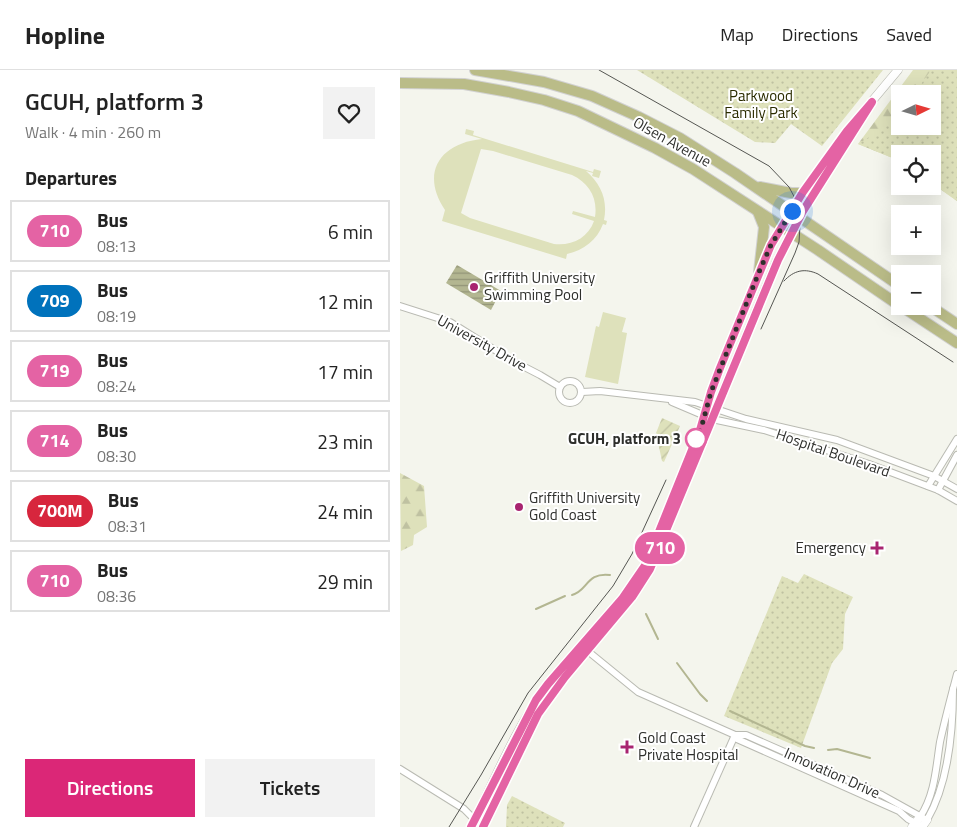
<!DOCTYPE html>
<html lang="en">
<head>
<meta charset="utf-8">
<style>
	:root { --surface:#fff; --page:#f2f2f2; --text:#222; --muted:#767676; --line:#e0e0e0; --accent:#db2777 }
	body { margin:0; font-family:"Titillium Web",sans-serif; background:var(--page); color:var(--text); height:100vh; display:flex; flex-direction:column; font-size:19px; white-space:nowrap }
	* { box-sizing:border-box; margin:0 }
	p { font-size:16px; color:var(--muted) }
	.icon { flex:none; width:28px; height:28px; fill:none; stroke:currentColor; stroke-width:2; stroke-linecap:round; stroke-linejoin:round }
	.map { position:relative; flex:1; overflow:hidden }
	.sheet { display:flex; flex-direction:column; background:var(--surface); width:400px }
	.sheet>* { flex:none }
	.badge { padding:0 10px; border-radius:16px; font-size:18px; line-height:32px }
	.needle { width:32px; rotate:85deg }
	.tools { position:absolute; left:491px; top:15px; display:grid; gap:10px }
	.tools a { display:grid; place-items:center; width:50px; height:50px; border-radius:0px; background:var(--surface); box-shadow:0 5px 20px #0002; font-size:25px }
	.you { position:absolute; width:25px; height:25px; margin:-12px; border:4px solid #fff; border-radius:50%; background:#1a73e8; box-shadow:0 0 0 8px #1a73e833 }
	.map>.badge { position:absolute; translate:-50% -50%; box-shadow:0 0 0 2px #fff }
	h2 { padding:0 25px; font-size:19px; line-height:45px }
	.round { display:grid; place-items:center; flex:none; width:52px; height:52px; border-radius:0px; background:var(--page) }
	.overview { display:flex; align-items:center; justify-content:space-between; height:85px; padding:0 25px }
	h1 { font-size:24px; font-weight:600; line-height:38px }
	.button { display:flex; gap:10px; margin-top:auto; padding:10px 25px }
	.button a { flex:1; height:58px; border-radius:0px; background:var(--accent); color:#fff; font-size:20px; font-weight:600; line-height:58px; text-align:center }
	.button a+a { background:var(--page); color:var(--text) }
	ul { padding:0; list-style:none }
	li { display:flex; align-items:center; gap:15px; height:62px; margin:0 10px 8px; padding:0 15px; border:2px solid var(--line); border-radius:0px }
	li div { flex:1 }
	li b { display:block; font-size:19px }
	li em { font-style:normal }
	li .badge { min-width:55px; font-weight:700; text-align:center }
	header { display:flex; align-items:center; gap:30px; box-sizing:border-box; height:70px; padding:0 25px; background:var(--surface); border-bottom:1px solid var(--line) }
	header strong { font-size:24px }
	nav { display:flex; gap:28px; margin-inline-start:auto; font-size:18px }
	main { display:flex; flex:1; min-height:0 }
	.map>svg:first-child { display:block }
	.grass { fill:#dee1bb; fill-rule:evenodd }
	.forest { fill:url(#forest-firs); fill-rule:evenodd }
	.park { fill:url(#park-dots) }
	.garden { fill:url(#garden-furrows) }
	.water { fill:url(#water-rules) }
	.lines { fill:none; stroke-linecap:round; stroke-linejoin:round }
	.stream { stroke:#b3b691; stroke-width:2 }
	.minor-casing { stroke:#b9bab2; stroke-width:8 }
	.tertiary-casing { stroke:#b9bab2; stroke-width:9 }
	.primary-casing { stroke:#d1d1d1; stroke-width:12 }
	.minor { stroke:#fff; stroke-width:6 }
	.tertiary { stroke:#fff; stroke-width:8 }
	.primary { stroke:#babc88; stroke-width:10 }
	.tram { stroke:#555652; stroke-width:1 }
	.line-casing { stroke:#fff; stroke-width:11 }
	.line { stroke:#e463a4; stroke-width:8 }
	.walk { stroke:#2e2f2c; stroke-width:5; stroke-dasharray:0 9 }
	.poi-dot { fill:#a82470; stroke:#fff; stroke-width:2 }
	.stop-dot { fill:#fff; stroke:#e463a4; stroke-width:2.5 }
	.labels { text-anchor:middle; stroke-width:4; stroke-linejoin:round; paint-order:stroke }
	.park-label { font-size:15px; fill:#2b2c00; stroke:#fff }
	.street-label { font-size:15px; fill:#2e2f2c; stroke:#fff }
	.poi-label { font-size:15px; fill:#2e2f2c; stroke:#fff; text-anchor:start }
	.stop-label { font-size:15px; font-weight:bold; fill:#2e2f2c; stroke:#fff; text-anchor:end }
</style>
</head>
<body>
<header>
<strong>Hopline</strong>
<nav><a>Map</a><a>Directions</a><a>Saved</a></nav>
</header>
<main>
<section class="sheet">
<div class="overview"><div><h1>GCUH, platform 3</h1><p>Walk · 4 min · 260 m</p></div><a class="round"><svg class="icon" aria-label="heart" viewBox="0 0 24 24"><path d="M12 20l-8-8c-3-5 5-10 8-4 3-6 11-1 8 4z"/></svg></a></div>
<h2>Departures</h2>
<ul>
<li><span class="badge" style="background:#e463a4;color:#fff">710</span><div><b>Bus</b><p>08:13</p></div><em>6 min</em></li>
<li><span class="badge" style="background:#0072bc;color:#fff">709</span><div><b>Bus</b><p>08:19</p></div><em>12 min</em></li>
<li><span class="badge" style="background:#e463a4;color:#fff">719</span><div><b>Bus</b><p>08:24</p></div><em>17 min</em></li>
<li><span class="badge" style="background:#e463a4;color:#fff">714</span><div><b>Bus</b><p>08:30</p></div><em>23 min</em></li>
<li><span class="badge" style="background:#d7263d;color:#fff">700M</span><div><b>Bus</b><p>08:31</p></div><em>24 min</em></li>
<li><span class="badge" style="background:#e463a4;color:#fff">710</span><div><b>Bus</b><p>08:36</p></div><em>29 min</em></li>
</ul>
<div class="button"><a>Directions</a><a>Tickets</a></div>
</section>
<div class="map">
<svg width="557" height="757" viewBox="0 0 557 757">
	<defs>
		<pattern id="forest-firs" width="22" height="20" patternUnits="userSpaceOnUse" patternTransform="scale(1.25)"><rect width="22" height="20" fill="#dee1bb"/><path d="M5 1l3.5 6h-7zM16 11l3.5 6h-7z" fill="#bfc1a1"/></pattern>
		<pattern id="park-dots" width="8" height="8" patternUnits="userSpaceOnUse" patternTransform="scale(1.25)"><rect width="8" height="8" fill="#dee1bb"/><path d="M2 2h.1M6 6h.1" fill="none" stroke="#bfc1a1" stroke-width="1.8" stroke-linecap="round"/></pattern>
		<pattern id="garden-furrows" width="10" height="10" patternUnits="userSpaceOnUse" patternTransform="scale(1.25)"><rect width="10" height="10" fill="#dee1bb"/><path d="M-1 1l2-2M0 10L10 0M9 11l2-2" fill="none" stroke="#bfc1a1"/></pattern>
		<pattern id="water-rules" width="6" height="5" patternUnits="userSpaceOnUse" patternTransform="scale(1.25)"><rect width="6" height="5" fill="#b3b691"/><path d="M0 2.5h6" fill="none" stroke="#929477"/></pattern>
	</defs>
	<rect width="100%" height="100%" fill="#f4f5ed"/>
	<g class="grass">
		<path d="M 66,59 L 74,61 L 73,65 L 193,102 L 194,99 L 201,101 L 199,108 L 192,106 L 193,103 L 186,101 C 201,114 208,130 204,150 L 207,151 L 206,155 L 203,154 C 197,170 184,180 167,184 L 166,189 L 42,151 L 45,140 C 20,103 40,73 82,69 L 65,64 ZM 81,79 L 93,81 L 172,105 C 189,113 198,128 195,147 L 173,141 L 172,144 L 194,151 C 188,168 172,176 154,174 L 70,148 L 61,143 Z"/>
		<polygon points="203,242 226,248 222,262 227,263 218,314 185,307 196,256 199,257"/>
	</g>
	<g class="forest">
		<path d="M 513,0 L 557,0 L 557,131 L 533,114 L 532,84 L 500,84 L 500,91 L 458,74 ZM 500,24 L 532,24 L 532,56 L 500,56 Z"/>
		<polygon points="0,403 24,416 27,457 14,465 13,475 1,481"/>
	</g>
	<g class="park">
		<polygon points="237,0 483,0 422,76 391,54 375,73 355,72"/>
		<polygon points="531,0 557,0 557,131 533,114 532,84 500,84 500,91 458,74 495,51 500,44 500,56 532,56 532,24 514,24"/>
		<polygon points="404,504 453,527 445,544 443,579 432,593 401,678 324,646 382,506 398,513"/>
		<polygon points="112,726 165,753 163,757 106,757 107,735"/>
	</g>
	<polygon class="garden" points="262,348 280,356 264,392 262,391 256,363"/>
	<polygon class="water" points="57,195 101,221 91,240 46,213"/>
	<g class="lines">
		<g class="stream">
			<path d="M 172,525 C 188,521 186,502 210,505"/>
			<polyline points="136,539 165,526"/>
			<polyline points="246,544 258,569"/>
			<polyline points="277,593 300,624 307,631"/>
			<polyline points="330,641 405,676 414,678"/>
			<polyline points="428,680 437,679 470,688"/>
		</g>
		<defs>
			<g id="minor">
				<polyline points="0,236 50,252 111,290 140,305 160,317"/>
				<circle cx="170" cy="322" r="11"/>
				<polyline points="182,322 200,321 295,332 346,349 437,370 534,406 557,419"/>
				<polyline points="272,332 312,349 364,360 469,394 538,420 557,431"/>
				<polyline points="528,416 557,369"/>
				<polyline points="538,420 557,385"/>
				<polyline points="184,578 238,622 335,665 337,669 499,741 508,749 519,755"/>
				<path d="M 335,665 L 346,665 L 482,725 L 527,750 C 548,714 553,660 553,619"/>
				<polyline points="0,699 64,739 82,757"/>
				<path d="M 520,747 C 535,725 536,697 540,672 C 545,649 551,627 557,604"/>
				<polyline points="294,757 335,665"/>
			</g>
			<g id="tertiary">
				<path d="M 71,757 C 95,709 116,657 148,614 L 231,519 L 246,494 L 300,360 L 311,322 L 320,298 L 371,175 L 403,123 L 421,97 L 447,61 L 498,0"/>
				<polyline points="83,757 138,643 165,607 232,527 250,499 377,190 403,141 459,53"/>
				<polyline points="512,757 520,747"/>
				<polyline points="522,757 527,750"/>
			</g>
			<g id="primary">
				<polyline points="75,0 144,12 192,26 239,47 280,68 335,103 500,216"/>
				<polyline points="0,13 64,14 109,22 144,30 178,41 255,78 293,99 418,180 500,236"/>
				<polyline points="360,117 391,123 403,123"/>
				<polyline points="358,142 364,157 359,202"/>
				<polyline points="501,236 557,273"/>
				<polyline points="530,236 557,254"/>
			</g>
		</defs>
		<use href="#minor" class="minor-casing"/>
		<use href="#tertiary" class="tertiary-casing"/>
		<use href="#primary" class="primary-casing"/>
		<use href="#minor" class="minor"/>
		<use href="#tertiary" class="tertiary"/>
		<use href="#primary" class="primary"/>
		<g class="tram">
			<polyline points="199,0 369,96 389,117 398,134 400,155 399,172 395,183 361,259"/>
			<path d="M 384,211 C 394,200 405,198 418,204 L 553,292"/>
			<polyline points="49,757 81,705 128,623 213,516 232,484 266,410"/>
		</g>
	</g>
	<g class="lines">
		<defs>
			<polyline id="line" points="71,757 136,630 148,614 222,529 246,494 300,360 311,322 320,298 371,175 403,122 421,97 447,61 472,32 403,141 378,190 250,499 232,527 165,607 138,644 83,757"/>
		</defs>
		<use href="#line" class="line-casing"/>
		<use href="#line" class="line"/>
		<polyline class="walk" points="296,369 302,355 311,322 359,202 371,175 392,141"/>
	</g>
	<g class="poi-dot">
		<circle cx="74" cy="217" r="5"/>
		<circle cx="119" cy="437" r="5"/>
		<path d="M474.5 470.5h5v5h5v5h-5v5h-5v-5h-5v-5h5z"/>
		<path d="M224.5 669.5h5v5h5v5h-5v5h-5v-5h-5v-5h5z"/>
	</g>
	<circle class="stop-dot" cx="296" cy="369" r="10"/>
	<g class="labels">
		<g class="park-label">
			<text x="361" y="31">Parkwood<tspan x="361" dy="17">Family Park</tspan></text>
		</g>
		<g class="street-label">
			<text transform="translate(272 72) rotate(29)" y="5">Olsen Avenue</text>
			<text transform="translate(82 273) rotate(29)" y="5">University Drive</text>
			<text transform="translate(433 383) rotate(19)" y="5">Hospital Boulevard</text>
			<text transform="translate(432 703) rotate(24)" y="5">Innovation Drive</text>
		</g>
		<g class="poi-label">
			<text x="84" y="213">Griffith University<tspan x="84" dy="17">Swimming Pool</tspan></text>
			<text x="129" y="433">Griffith University<tspan x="129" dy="17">Gold Coast</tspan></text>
			<text x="466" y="483" text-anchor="end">Emergency</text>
			<text x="238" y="673">Gold Coast<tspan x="238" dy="17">Private Hospital</tspan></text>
		</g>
		<g class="stop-label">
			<text x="281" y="374">GCUH, platform 3</text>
		</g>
	</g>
</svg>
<div class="tools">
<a><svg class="needle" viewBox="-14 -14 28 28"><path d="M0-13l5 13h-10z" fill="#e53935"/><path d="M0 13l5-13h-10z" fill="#767676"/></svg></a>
<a><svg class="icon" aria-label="locate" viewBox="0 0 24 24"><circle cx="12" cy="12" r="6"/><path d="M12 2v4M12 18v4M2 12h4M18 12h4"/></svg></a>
<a>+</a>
<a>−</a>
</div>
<div class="you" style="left:392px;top:141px"></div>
<b class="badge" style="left:260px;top:478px;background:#e463a4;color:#fff">710</b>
</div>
</main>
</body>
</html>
